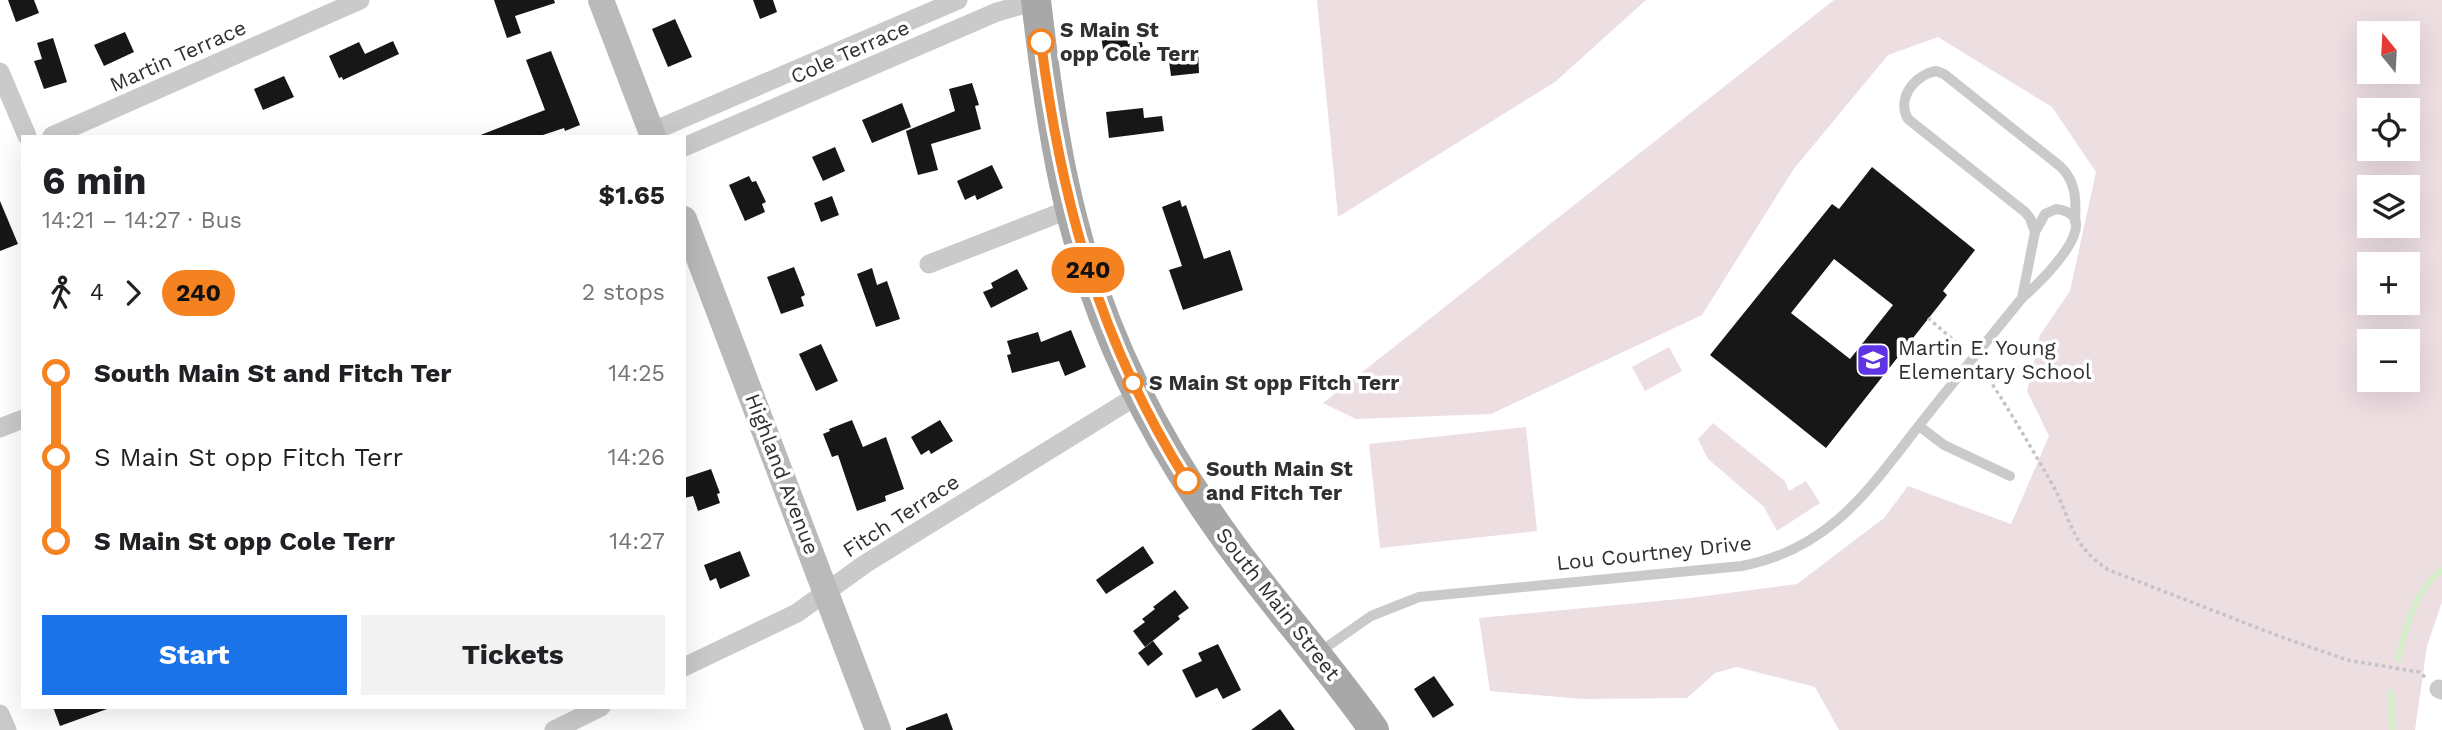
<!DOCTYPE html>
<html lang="en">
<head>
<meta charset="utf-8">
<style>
	:root { --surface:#fff; --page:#f2f2f2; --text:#202124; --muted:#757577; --accent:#1a73e8 }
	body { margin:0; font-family:"Work Sans",sans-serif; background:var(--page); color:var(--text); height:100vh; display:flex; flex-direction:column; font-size:26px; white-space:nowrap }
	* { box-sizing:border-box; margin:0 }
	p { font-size:23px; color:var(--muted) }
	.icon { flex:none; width:38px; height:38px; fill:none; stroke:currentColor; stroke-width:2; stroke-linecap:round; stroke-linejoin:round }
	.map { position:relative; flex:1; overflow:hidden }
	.sheet { position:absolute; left:21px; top:135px; width:665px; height:574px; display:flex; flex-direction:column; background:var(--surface); border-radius:0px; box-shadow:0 7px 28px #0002 }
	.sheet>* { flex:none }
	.badge { padding:0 14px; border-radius:23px; font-size:24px; line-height:46px }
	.needle { width:46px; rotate:342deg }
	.buttons { position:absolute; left:2357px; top:21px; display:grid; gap:14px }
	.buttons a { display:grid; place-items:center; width:63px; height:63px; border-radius:0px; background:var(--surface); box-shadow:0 7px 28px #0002; font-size:35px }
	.map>.badge { position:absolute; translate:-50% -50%; box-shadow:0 0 0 4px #fff }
	.legs { display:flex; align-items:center; gap:10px; height:77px; padding:0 21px; font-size:23px }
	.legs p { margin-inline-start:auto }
	.headline { display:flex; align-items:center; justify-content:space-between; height:119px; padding:0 21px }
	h1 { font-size:38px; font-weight:700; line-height:52px }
	.button { display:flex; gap:14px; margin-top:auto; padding:14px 21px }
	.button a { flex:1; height:80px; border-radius:0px; background:var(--accent); color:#fff; font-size:28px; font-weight:700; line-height:80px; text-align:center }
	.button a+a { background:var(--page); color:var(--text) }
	ul { padding:0 21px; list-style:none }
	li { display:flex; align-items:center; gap:24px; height:84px; font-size:26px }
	li i { display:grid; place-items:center; width:10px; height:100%; margin:0 9px; background:currentColor }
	li i::after { content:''; width:18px; height:18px; margin:-9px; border:5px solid; border-radius:50%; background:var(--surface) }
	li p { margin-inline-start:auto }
	li:first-child i { background:linear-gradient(#0000 50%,currentColor 0) }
	li:last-child i { background:linear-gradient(currentColor 50%,#0000 0) }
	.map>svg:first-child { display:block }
	.green { fill:#eddee2; fill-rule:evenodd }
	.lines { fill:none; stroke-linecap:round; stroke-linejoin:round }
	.stream { stroke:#d5edcb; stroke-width:6 }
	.building { fill:#171717; fill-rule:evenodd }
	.path { stroke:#c4c4c4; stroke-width:3.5; stroke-dasharray:3.5 3.5; stroke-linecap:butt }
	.lane { stroke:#cacaca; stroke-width:10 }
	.street { stroke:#cacaca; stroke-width:19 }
	.secondary { stroke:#bababa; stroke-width:26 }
	.primary { stroke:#a8a8a8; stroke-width:30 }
	.line-1-casing { stroke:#fff; stroke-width:16 }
	.line-1 { stroke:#f58220; stroke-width:10 }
	.stop-1-dot { fill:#fff; stroke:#f58220; stroke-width:3.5 }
	.labels { text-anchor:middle; stroke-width:7; stroke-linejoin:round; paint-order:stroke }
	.stop-label { font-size:21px; font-weight:bold; fill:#303030; stroke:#fff; text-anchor:start }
	.street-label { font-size:21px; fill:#303030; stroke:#fff }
	.poi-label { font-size:21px; fill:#303030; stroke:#fff; text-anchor:start }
</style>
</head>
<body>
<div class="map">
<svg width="2442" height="730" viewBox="0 0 2442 730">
	<rect width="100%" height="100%" fill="#fff"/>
	<g class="green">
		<polygon points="1317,0 1646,0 1555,82 1338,217"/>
		<path d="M 1834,0 L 2442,0 L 2442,602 L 2427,646 L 2415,730 L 1839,730 L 1815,687 L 1737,667 L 1715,673 L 1687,698 L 1582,699 L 1490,691 L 1479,618 L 1690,598 L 1797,584 L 1884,518 L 1908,486 L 2011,524 L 2049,436 L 2027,391 L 2040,335 L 2070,291 L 2096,172 L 2052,107 L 1938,37 L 1888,55 L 1793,170 L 1702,315 L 1491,414 L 1356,419 L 1323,403 ZM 2408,33 L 2408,72 L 2370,72 L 2370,33 ZM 2408,110 L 2408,149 L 2370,149 L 2370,110 ZM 2408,187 L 2408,226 L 2370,226 L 2370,187 ZM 2408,264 L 2408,303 L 2370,303 L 2370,264 ZM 2408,341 L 2408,380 L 2370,380 L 2370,341 Z"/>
		<polygon points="1669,347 1682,371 1645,391 1632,367"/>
		<polygon points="1713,423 1785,481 1789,491 1806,481 1820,503 1777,531 1764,507 1708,459 1698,439"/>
		<polygon points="1526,427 1537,531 1380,548 1369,444"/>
	</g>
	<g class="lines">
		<g class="stream">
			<path d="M 2398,659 C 2405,629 2416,588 2442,570"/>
			<polyline points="2391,692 2392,730"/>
		</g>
	</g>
	<g class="building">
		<polygon points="8,0 34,0 39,13 16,22"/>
		<polygon points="494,0 554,0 555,3 515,16 521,33 507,38"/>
		<polygon points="753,0 773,0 777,12 760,19"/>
		<polygon points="675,19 692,57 668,67 652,29"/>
		<polygon points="125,32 134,52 104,66 94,45"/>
		<polygon points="1126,32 1128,44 1142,42 1144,60 1127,61 1126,54 1104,56 1101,35"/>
		<polygon points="53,38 67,82 44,89 34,61 42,59 37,43"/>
		<polygon points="393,41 399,54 343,80 342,77 339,78 329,56 359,42 365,54"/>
		<polygon points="1198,50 1199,73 1171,76 1168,53"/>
		<polygon points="551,51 580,125 565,131 564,128 540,136 478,136 545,110 526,60"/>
		<polygon points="284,76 294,97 263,110 254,89"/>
		<polygon points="972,83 979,105 975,106 981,129 931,144 938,170 918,175 906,131 955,111 949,89"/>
		<polygon points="902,103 911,127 872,143 862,120"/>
		<polygon points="1143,108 1144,118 1162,116 1164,131 1109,138 1106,112"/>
		<polygon points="835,147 845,171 823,181 812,157"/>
		<polygon points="992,165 1003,188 977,200 975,195 965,200 957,181"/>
		<path d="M 1872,167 L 1975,250 L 1943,291 L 1947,295 L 1826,448 L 1710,355 L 1832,204 L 1839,209 ZM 1834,259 L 1893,305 L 1850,359 L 1791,313 Z"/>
		<polygon points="749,176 752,182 756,181 766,202 762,204 765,212 745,221 729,185"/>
		<polygon points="832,196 839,215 821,222 814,203"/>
		<polygon points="1180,200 1182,207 1186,205 1204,259 1230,250 1243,290 1183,310 1169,270 1182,266 1162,207"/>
		<polygon points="0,201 18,244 0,251"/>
		<polygon points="794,267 805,295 801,297 804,306 781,314 767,277"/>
		<polygon points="872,268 877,285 887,281 900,319 876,327 857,274"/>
		<polygon points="1017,269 1028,289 991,308 983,292 993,288 991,283"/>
		<polygon points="1071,330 1086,367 1065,376 1059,361 1012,373 1007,355 1011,354 1007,341 1038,332 1041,342"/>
		<polygon points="821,344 838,381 816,391 799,354"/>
		<polygon points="852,420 863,447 886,437 904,489 885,496 886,501 857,511 838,455 832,457 823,434 830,431 829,429"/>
		<polygon points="940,420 953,441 931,454 929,450 921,455 911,437"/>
		<polygon points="711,469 720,493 717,494 720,503 698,511 693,496 684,498 684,478"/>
		<polygon points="1143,546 1154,563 1106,594 1096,580"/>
		<polygon points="740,551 750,576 720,589 716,578 710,581 704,565"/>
		<polygon points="1175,590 1189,608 1178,616 1180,619 1145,647 1133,631 1145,622 1142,619 1155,609 1153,607"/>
		<polygon points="1153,641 1163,654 1148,666 1138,653"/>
		<polygon points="1218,644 1241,690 1223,699 1217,688 1196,698 1182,670 1202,661 1198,653"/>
		<polygon points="1434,676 1454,705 1433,718 1414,689"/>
		<polygon points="53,707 106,707 107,709 60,726"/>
		<polygon points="1280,709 1295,730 1251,730"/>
		<polygon points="947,713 953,730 906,730 906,728"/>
	</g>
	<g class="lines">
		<g class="path">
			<polyline points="1928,318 1964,349"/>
			<path d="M 1981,367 C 2006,404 2029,444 2051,482 C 2072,519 2070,546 2109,570 L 2276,635 L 2347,660 L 2419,672 L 2426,678"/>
		</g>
		<g class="lane">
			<path d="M 2056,209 C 2111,216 2037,285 2022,298 L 2035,232 L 2045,214 Z"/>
			<path d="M 2035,232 L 2030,218 L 2025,212 L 1908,119 C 1896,98 1915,75 1936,71 L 1944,74 L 2061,167 C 2077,183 2076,202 2075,222"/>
			<polyline points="1919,426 1944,445 2010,476"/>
			<path d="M 1318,653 L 1371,616 L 1419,597 L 1742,566 C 1831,549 1869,489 1921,423 C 1954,381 1988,340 2022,298"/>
		</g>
		<g class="street">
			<polyline points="0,72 27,136"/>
			<polyline points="651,132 958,0"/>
			<polyline points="52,136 360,0"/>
			<polyline points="684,147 997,12 1036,1"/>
			<polyline points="929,264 1070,209"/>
			<polyline points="0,428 23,419"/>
			<polyline points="684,667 797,613 865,564 1138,395"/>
			<polyline points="2439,689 2442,690"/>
			<polyline points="0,714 7,730"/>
			<polyline points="554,730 601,707"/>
		</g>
		<g class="secondary">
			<polyline points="601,0 653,136"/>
			<polyline points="684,219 878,730"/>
		</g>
		<path class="primary" d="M 1036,0 C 1043,61 1051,123 1064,183 C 1089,300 1139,412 1207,511 C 1258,587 1321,655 1374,730"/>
	</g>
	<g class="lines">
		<defs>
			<path id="line-1" d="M 1041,42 C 1061,202 1100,343 1187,481"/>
		</defs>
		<use href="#line-1" class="line-1-casing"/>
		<use href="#line-1" class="line-1"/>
	</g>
	<defs>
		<symbol id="school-square" viewBox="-11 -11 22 22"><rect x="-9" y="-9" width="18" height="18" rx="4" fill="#5e34e6" stroke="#fff"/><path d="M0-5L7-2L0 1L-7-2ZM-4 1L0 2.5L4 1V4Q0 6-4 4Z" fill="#fff"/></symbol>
	</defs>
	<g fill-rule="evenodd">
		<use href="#school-square" x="1854" y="341" width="38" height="38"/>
	</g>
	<g class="stop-1-dot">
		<circle cx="1041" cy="42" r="12"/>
		<circle cx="1133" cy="383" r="9"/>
		<circle cx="1187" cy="481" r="12"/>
	</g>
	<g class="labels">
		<g class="stop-label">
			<text x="1060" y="37">S Main St<tspan x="1060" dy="24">opp Cole Terr</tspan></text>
			<text x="1149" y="390">S Main St opp Fitch Terr</text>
			<text x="1206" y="476">South Main St<tspan x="1206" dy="24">and Fitch Ter</tspan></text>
		</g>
		<g class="street-label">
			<text transform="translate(850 52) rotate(-24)" y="7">Cole Terrace</text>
			<text transform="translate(178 56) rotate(-24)" y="7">Martin Terrace</text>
			<text transform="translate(782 474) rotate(69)" y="7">Highland Avenue</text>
			<text transform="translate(901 516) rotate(-33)" y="7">Fitch Terrace</text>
			<text transform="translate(1654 553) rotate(-6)" y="7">Lou Courtney Drive</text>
			<text transform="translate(1278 604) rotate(52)" y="7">South Main Street</text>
		</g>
		<g class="poi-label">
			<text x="1898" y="355">Martin E. Young<tspan x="1898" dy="24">Elementary School</tspan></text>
		</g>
	</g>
</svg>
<div class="buttons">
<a><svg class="needle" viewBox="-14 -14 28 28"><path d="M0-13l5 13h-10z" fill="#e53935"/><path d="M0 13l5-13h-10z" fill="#757577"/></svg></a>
<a><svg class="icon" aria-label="locate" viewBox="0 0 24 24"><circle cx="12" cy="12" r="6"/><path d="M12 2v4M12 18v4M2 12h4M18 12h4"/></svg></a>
<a><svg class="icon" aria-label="layers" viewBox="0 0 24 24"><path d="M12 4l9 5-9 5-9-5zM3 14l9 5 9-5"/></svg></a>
<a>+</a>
<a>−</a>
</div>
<b class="badge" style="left:1088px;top:270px;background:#f58220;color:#111">240</b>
<section class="sheet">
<div class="headline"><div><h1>6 min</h1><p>14:21 – 14:27 · Bus</p></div><b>$1.65</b></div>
<div class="legs"><svg class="icon" aria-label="walk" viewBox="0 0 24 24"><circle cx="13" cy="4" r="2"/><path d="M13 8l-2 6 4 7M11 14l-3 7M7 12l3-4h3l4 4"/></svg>4<svg class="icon" aria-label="forward" viewBox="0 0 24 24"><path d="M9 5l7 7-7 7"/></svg><b class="badge" style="background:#f58220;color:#111">240</b><p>2 stops</p></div>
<ul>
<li><i style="color:#f58220"></i><b>South Main St and Fitch Ter</b><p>14:25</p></li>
<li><i style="color:#f58220"></i><span>S Main St opp Fitch Terr</span><p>14:26</p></li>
<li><i style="color:#f58220"></i><b>S Main St opp Cole Terr</b><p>14:27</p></li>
</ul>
<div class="button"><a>Start</a><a>Tickets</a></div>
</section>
</div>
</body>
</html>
